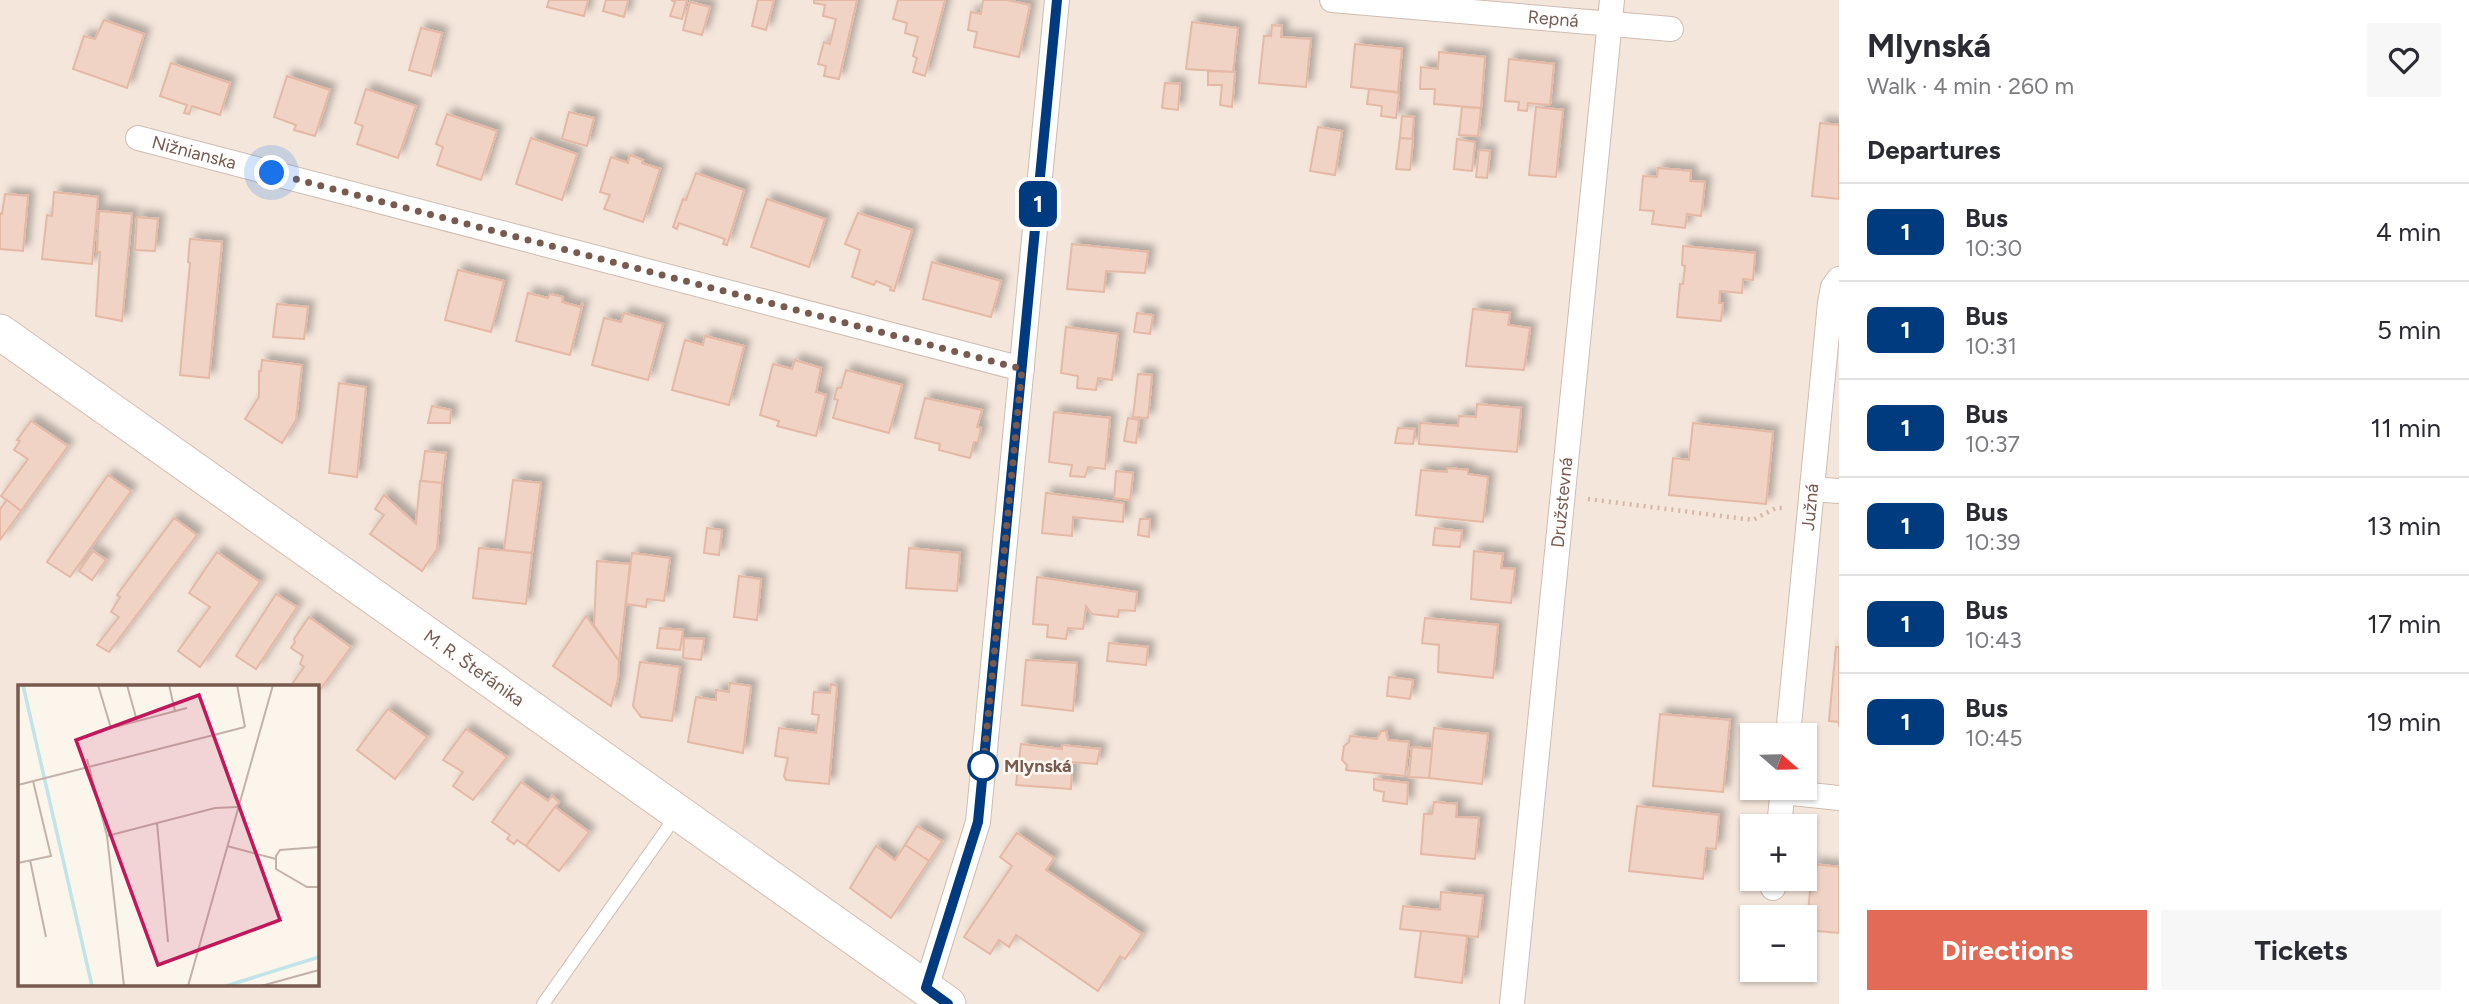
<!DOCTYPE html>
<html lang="en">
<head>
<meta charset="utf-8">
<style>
	:root { --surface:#fff; --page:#f7f7f7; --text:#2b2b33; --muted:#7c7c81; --line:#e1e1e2; --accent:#e26a56 }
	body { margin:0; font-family:Figtree,sans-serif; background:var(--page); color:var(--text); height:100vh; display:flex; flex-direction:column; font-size:26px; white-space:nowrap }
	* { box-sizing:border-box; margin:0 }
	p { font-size:23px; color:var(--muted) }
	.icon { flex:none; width:38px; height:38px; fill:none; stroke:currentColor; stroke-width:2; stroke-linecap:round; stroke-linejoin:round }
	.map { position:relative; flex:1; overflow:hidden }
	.sheet { display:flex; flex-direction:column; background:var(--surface); width:630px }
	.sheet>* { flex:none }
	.badge { padding:0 14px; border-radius:10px; font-size:24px; line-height:46px }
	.needle { width:46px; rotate:110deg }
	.controls { position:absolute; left:1740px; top:723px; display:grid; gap:14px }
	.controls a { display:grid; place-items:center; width:77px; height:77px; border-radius:0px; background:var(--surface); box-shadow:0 2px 5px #0004; font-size:35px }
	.you { position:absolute; width:35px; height:35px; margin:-18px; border:5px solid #fff; border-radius:50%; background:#1a73e8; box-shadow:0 0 0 10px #1a73e833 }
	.map>.badge { position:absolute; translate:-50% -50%; box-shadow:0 0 0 4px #fff }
	h2 { padding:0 28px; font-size:26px; line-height:63px }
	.round { display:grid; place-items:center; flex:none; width:74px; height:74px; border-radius:0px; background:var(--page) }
	.summary { display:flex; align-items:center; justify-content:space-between; height:119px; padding:0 28px }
	h1 { font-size:33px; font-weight:700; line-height:52px }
	.action { display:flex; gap:14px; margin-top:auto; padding:14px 28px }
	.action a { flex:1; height:80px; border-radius:0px; background:var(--accent); color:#fff; font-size:28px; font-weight:700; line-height:80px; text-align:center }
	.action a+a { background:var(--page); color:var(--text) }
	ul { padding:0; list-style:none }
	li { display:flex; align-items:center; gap:21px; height:98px; padding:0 28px; border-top:2px solid var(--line) }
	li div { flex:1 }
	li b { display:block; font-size:26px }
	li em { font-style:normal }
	li .badge { min-width:77px; font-weight:700; text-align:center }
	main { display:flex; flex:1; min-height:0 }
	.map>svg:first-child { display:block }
	.residential { fill:#f4e6db; fill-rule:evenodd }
	.building { fill:#f1d3c5; stroke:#e4b8a5; stroke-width:2; filter:url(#shadow) }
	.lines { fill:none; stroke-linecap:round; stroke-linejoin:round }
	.lane-casing { stroke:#cfbcb1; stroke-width:14 }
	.street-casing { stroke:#cfbcb1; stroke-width:26 }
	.secondary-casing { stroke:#d5beb1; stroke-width:37 }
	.path { stroke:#d7b5a7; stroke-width:4.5; stroke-dasharray:2 5; stroke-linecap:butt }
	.lane { stroke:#fff; stroke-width:12 }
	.street { stroke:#fff; stroke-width:24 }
	.secondary { stroke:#fff; stroke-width:35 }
	.line-casing { stroke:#fff; stroke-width:16 }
	.line { stroke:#003b80; stroke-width:10 }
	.walk { stroke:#785a4f; stroke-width:7; stroke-dasharray:0 12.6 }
	.stop-dot { fill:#fff; stroke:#003b80; stroke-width:3.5 }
	.labels { text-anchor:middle; stroke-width:5; stroke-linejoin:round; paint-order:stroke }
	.street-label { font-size:18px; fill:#785a4f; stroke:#fff9f3 }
	.stop-label { font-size:18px; font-weight:bold; fill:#785a4f; stroke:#fff9f3; text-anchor:start }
	.inset-river { fill:none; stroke:#c0e4e7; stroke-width:3.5 }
	.inset-road { fill:none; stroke:#c3b2a8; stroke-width:2 }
	.view { fill:#c2185b; fill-opacity:0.15; stroke:#c2185b; stroke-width:3.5 }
	.inset-edge { fill:none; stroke:#785a4f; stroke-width:3.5 }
</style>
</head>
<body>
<main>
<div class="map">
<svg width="1839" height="1004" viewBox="0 0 1839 1004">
	<defs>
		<filter id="shadow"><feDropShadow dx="6" dy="-6" stdDeviation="3.5" flood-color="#0004"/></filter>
	</defs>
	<rect width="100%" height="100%" fill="#fcf5ec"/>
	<path class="residential" d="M 0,0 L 1839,0 L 1839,1004 L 0,1004 ZM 19,687 L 317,687 L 317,985 L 19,985 ZM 1752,735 L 1804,735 L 1804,788 L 1752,788 ZM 1752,826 L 1804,826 L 1804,878 L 1752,878 ZM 1752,917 L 1804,917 L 1804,970 L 1752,970 Z"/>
	<g class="building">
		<polygon points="549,0 588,0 584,16 547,7"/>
		<polygon points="606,0 628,0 624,17 603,11"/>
		<polygon points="671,0 687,0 682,19 670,16 675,2"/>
		<polygon points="758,0 774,0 766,30 752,26"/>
		<polygon points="814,0 857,0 839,79 824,76 826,66 818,64 824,42 830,44 836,19 823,16 825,5 814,3"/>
		<polygon points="898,0 945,0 925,76 913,72 917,58 913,56 918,37 905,33 907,23 893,19"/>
		<polygon points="983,0 1007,0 1030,5 1019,57 974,47 977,32 968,30 971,12 981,14"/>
		<polygon points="690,2 710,7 702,35 683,30"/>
		<polygon points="104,20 144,34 127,88 73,69 84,36 95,39"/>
		<polygon points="1192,22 1238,28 1233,72 1186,69"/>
		<polygon points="1272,25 1282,26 1281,37 1311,39 1306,87 1259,83 1264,36 1271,36"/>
		<polygon points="421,28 442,33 431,76 409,70"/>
		<polygon points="1355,44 1402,49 1398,92 1351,87"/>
		<polygon points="1439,52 1485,57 1481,108 1434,104 1435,89 1420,89 1421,67 1438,69"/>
		<polygon points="1509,59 1554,64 1550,105 1528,103 1527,111 1518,110 1519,102 1505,101"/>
		<polygon points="171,63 230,83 220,115 192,106 189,114 184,113 187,105 160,96"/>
		<polygon points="1208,71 1235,72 1232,107 1220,105 1222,85 1208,85"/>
		<polygon points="287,76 330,90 315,136 294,130 296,125 274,117"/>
		<polygon points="1165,83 1180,84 1178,110 1162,108"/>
		<polygon points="366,89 416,106 398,158 357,144 363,126 355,123"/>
		<polygon points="1369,89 1399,93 1396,118 1381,116 1382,106 1367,104"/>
		<polygon points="1462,107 1481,108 1478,136 1459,135"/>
		<polygon points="1536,107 1563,110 1556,177 1529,175"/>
		<polygon points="569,112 594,118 587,146 562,139"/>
		<polygon points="447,114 497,131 481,180 437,165 443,147 436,144"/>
		<polygon points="1402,116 1414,117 1412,139 1400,138"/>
		<polygon points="1820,123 1839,125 1839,199 1812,196"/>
		<polygon points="1318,127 1342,131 1335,175 1310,171"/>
		<polygon points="531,138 577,154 562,200 516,184"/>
		<polygon points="1400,138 1413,139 1410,170 1396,169"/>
		<polygon points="1457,139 1475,142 1472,171 1454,169"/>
		<polygon points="1479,150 1490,151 1487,178 1476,177"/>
		<polygon points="630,155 643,160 642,163 660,169 643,222 604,209 610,195 600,192 611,157 628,163"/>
		<polygon points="1658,168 1691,171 1690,181 1705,182 1701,216 1687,214 1685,228 1652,224 1654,211 1640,210 1643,176 1657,177"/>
		<polygon points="696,173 744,190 727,245 723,244 725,239 679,223 677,229 673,227 683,199 686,200"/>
		<polygon points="54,192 98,197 92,264 42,259 47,215 52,216"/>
		<polygon points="5,194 28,196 23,251 0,249 0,213 2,214"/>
		<polygon points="767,199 825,219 809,267 751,247"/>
		<polygon points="99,211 132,214 122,321 96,316 100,252 97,252"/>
		<polygon points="858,213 912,230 894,291 890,290 891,287 876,281 874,285 852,277 860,250 845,244"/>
		<polygon points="137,217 158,219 155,251 135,250"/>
		<polygon points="190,239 222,242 209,378 180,375 190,263 188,262"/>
		<polygon points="1072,244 1148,252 1145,273 1106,271 1104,292 1067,289"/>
		<polygon points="1683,246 1755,253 1753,280 1743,279 1742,293 1720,291 1719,303 1723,303 1721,321 1677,317 1680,284 1683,284 1685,266 1682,265"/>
		<polygon points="932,262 1001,281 991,317 923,299"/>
		<polygon points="458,270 504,281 491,332 445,320"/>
		<polygon points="528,293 548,298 550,294 563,297 562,302 580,307 583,302 570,355 516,341"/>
		<polygon points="277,304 308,307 304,339 273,337"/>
		<polygon points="1473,309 1510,313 1508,325 1530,328 1524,370 1466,366"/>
		<polygon points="624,313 663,324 648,380 592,365 604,318 621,322"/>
		<polygon points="1137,313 1153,315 1150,334 1134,332"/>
		<polygon points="1066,327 1118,334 1112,380 1098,378 1096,390 1077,388 1078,376 1061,373"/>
		<polygon points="705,336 744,346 729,405 672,390 685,340 703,345"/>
		<polygon points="262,360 302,365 296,420 282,443 245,419 259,397 259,371 261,371"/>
		<polygon points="795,360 821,368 816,392 826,395 816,436 777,426 779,421 760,415 773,364 792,369"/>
		<polygon points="846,370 902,385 889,433 833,418 838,400 834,399 837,388 841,388"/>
		<polygon points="1138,374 1152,375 1148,418 1133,417"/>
		<polygon points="339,383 366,387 357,477 329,473"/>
		<polygon points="925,398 982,410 977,427 981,428 978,442 974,442 970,458 939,450 940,444 915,438"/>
		<polygon points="1477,404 1521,408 1517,452 1419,444 1420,423 1458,426 1459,416 1476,417"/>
		<polygon points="432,406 451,410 450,423 428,423"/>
		<polygon points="1054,412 1110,418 1105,469 1088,467 1085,477 1070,476 1072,465 1049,462"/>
		<polygon points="1128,418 1139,420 1136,443 1124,441"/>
		<polygon points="31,421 68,446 21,511 1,496 28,459 14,450 20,441 17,440"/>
		<polygon points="1693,423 1773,432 1766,504 1669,495 1673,458 1689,460"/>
		<polygon points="1398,428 1415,429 1413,444 1395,443"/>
		<polygon points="425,451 446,453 442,483 421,481"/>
		<polygon points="1447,468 1468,470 1468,474 1488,477 1483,522 1416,515 1421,470 1447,472"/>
		<polygon points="1116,471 1133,473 1130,500 1114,498"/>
		<polygon points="108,475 131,491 70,577 47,562"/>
		<polygon points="513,480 541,483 532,553 504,550"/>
		<polygon points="420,481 442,483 437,549 422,571 370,534 384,515 375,509 384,495 416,524"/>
		<polygon points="1046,493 1124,503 1123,522 1073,517 1072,536 1042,533"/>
		<polygon points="7,500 21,511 0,540 0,509"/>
		<polygon points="174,518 197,535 109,652 97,645 119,617 111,612 120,597 117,595"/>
		<polygon points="1140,519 1150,519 1149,537 1138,535"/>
		<polygon points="707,528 722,530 719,555 704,553"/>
		<polygon points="1435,528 1462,531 1460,547 1433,545"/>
		<polygon points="479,548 532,553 526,604 473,598"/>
		<polygon points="909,548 960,553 957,591 906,588"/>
		<polygon points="93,551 106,560 92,580 79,571"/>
		<polygon points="1474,551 1503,554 1501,568 1515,569 1511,603 1471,599"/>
		<polygon points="217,552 260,582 200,667 178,651 210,607 189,593"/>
		<polygon points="632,553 670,558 664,601 647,599 646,607 626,604"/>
		<polygon points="597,561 630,564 619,661 594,625"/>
		<polygon points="739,576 761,579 757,620 734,617"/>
		<polygon points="1037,577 1137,592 1135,611 1119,610 1118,617 1092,614 1086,606 1083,629 1068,628 1066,639 1047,637 1048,625 1033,624"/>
		<polygon points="276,594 297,607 256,669 236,656"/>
		<polygon points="586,616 619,661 618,679 611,706 553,666"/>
		<polygon points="309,617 351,647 317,694 317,687 290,687 304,667 300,664 303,656 291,648 295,642 294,639"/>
		<polygon points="1425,618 1498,625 1493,678 1438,672 1439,645 1422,643"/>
		<polygon points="660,628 683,630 680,650 657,648"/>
		<polygon points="684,638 704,639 701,660 683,658"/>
		<polygon points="1109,643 1148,647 1146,665 1107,661"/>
		<polygon points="1836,647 1839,647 1839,727 1839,722 1829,721"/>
		<polygon points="1026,660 1077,663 1073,711 1022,705"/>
		<polygon points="640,662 680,667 672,721 641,717 633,706"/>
		<polygon points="1389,677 1413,680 1410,699 1387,696"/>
		<polygon points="730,683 751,686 743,753 688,742 696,697 716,700 716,690 729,692"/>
		<polygon points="831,684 837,686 829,784 786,780 784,776 788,758 775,756 779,728 816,733 819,715 812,714 814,692 830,693"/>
		<polygon points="388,709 427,737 395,779 357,750"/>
		<polygon points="1660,714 1730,720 1723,792 1653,786"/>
		<polygon points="1434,728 1488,734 1482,784 1429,778"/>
		<polygon points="466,729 507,757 473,800 453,786 463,772 443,760"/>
		<polygon points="1381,731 1386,731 1388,740 1409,742 1405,776 1346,770 1347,765 1342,760 1344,746 1349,742 1350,736 1377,739"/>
		<polygon points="1021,744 1062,749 1062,745 1100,749 1097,764 1072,762 1071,789 1016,785"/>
		<polygon points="1412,747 1432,749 1429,778 1409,777"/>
		<polygon points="1374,779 1408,783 1407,804 1383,801 1384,792 1374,790"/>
		<polygon points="521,782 548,801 552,796 559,802 526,846 517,840 514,844 507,839 510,835 492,822"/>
		<polygon points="1434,802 1457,804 1456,817 1479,818 1475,859 1421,854 1424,814 1432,814"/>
		<polygon points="1637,806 1719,815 1716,849 1706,848 1703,879 1629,871"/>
		<polygon points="555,807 589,832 559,871 526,846"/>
		<polygon points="917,826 942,841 929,861 905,845"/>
		<polygon points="1017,833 1054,858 1046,870 1142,934 1125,959 1120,956 1098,991 1016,935 1009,947 999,940 990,954 964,937 1012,866 1000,857"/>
		<polygon points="905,845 929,861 891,918 850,888 876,846 895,860"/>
		<polygon points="1813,864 1839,867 1839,933 1806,930"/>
		<polygon points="1441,892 1483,896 1478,937 1400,929 1403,906 1440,910"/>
		<polygon points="1421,931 1467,936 1462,983 1415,977"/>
	</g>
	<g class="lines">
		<defs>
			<polyline id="lane" points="543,1004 676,816"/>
			<g id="street">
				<path id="s1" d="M 1332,0 L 1671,29"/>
				<path id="s2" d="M 138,138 L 1022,369"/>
				<polyline points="1812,489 1839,491"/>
				<path id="s3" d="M 1788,735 L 1830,303 L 1833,287 L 1839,279"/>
				<polyline points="1783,792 1839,798"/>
				<polyline points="1779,826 1783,788"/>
				<polyline points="1773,888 1774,878"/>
				<polyline points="926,988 978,822 1057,0"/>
				<path id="s4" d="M 1512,1004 L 1612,0"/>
			</g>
			<g id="secondary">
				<path id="s5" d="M 0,332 L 948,1004"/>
			</g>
		</defs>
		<use href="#lane" class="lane-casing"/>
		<use href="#street" class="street-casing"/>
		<use href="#secondary" class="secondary-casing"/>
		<polyline class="path" points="1588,499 1753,520 1776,508 1785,508"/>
		<use href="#lane" class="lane"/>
		<use href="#street" class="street"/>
		<use href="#secondary" class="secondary"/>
	</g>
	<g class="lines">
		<defs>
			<polyline id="line" points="948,1004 926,988 978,822 1057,0"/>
		</defs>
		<use href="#line" class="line-casing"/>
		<use href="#line" class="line"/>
		<polyline class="walk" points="272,173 1022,369 983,769 983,766"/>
	</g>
	<circle class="stop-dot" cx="983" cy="766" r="14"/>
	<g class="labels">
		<g class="street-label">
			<text dy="6" stroke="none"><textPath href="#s1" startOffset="222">Repná</textPath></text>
			<text dy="6" stroke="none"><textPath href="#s2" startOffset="58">Nižnianska</textPath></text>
			<text dy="6" stroke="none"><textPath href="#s4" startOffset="504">Družstevná</textPath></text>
			<text dy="6" stroke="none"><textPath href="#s3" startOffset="229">Južná</textPath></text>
			<text dy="6" stroke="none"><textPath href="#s5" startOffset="581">M. R. Štefánika</textPath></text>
		</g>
		<g class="stop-label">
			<text x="1004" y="772">Mlynská</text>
		</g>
	</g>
	<g transform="translate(18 685)">
		<rect width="301" height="301" fill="#fcf5ec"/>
		<path class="inset-river" d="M 5,0 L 74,301M 208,301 L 301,272"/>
		<path class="inset-road" d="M 80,0 L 93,43 L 169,23M 109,0 L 119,36M 151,0 L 157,26M 219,0 L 227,42M 69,74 L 89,151 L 106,301M 0,100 L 227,42M 139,138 L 150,257M 89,151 L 197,123 L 219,122M 209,161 L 258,174M 301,162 L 262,165 L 258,171 L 258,184 L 289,202 L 301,202M 12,175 L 28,252M 0,178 L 33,171 L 15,96M 170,301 L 255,0M 243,301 L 301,285"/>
		<path class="view" d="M 181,10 L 262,235 L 140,280 L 58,55 Z"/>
		<rect width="301" height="301" class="inset-edge"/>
	</g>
</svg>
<div class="controls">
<a><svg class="needle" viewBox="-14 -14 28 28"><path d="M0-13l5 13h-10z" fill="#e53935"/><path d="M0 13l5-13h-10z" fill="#7c7c81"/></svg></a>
<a>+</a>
<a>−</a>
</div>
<div class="you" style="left:272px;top:173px"></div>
<b class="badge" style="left:1038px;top:204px;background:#003b80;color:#fff">1</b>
</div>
<section class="sheet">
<div class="summary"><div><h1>Mlynská</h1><p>Walk · 4 min · 260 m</p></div><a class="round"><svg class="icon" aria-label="heart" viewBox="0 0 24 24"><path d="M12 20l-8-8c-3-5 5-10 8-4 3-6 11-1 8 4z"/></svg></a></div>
<h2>Departures</h2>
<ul>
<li><span class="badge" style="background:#003b80;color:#fff">1</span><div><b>Bus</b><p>10:30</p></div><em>4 min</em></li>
<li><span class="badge" style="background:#003b80;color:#fff">1</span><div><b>Bus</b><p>10:31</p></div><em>5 min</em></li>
<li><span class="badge" style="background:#003b80;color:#fff">1</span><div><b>Bus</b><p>10:37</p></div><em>11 min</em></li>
<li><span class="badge" style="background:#003b80;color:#fff">1</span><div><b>Bus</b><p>10:39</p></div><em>13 min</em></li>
<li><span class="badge" style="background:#003b80;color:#fff">1</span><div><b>Bus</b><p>10:43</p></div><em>17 min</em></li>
<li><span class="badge" style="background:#003b80;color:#fff">1</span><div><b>Bus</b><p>10:45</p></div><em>19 min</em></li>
</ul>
<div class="action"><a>Directions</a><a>Tickets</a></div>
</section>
</main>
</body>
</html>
